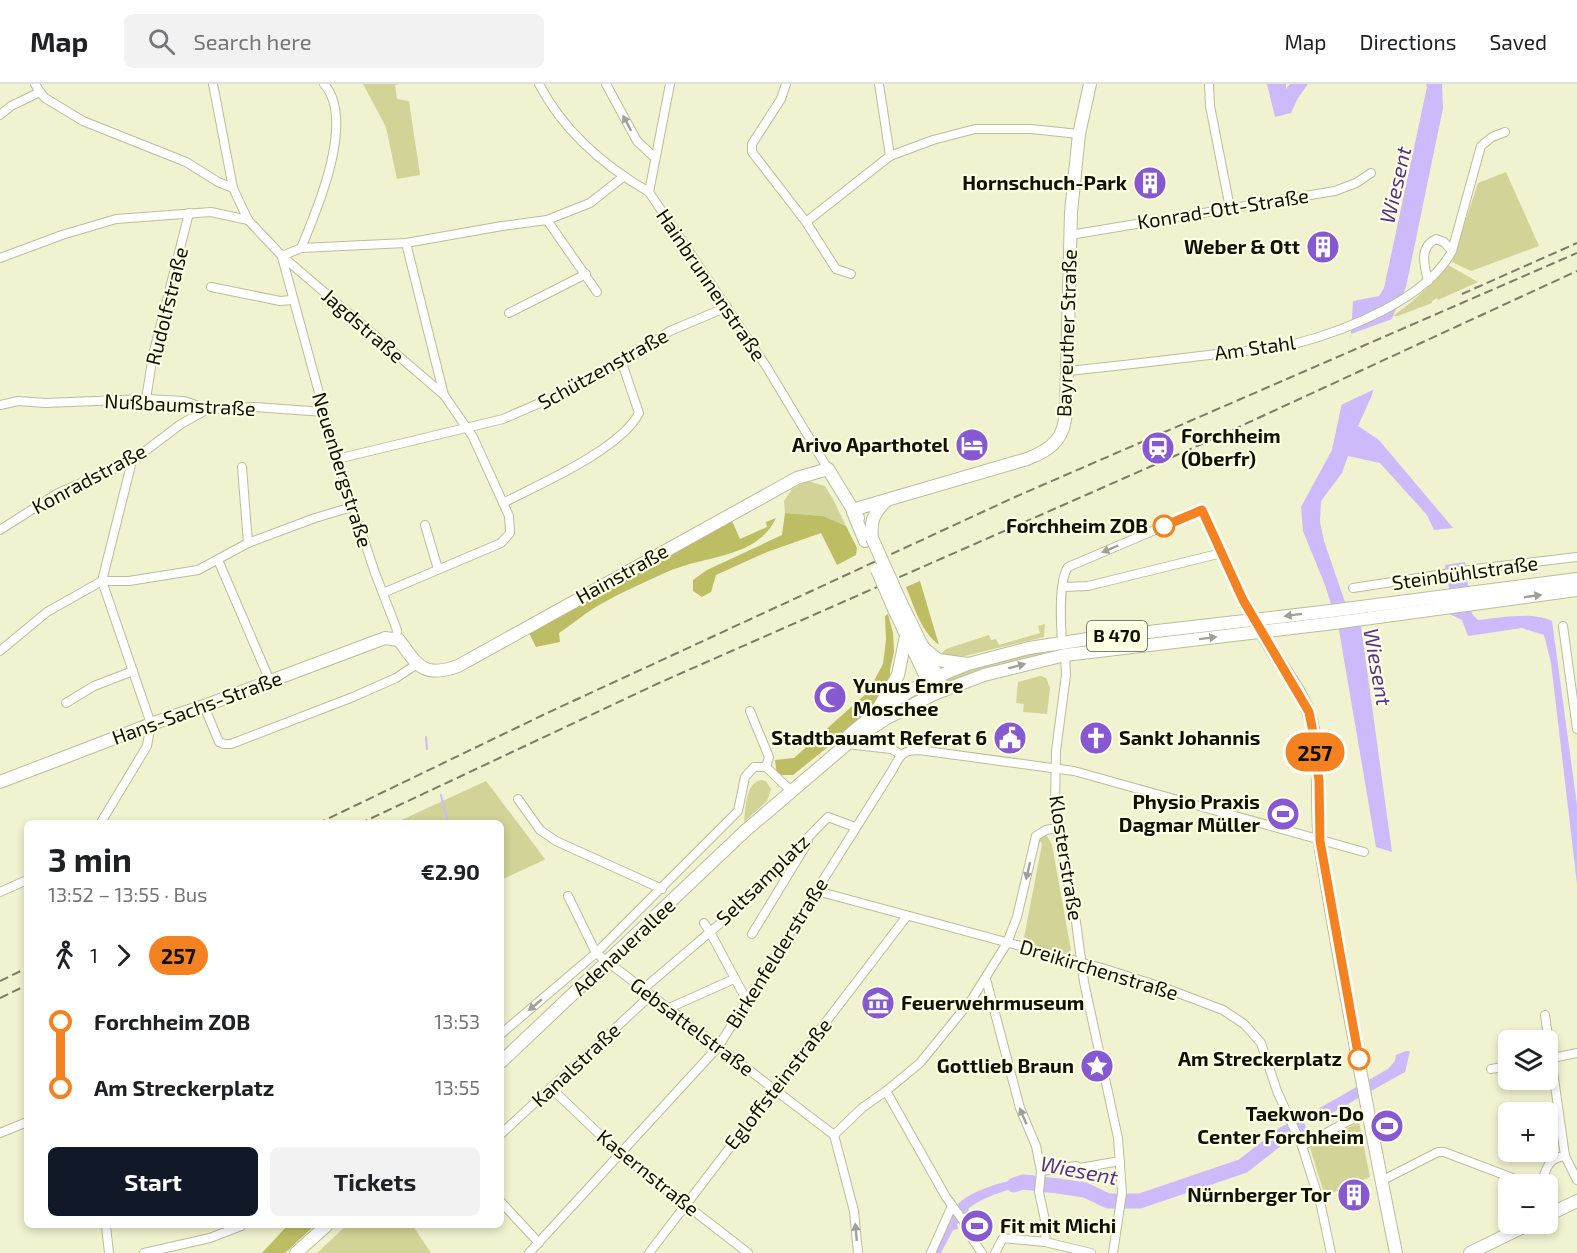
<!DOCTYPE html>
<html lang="en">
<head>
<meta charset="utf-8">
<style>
	:root { --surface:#fff; --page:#f2f2f2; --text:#202124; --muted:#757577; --line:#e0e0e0; --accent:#111827 }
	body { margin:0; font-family:"Exo 2",sans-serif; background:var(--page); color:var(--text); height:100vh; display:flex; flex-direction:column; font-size:22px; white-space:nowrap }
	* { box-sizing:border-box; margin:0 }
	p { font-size:20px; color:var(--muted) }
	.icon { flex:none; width:33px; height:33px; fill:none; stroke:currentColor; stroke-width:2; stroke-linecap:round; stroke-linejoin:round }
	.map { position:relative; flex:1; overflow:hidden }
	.side { position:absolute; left:24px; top:736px; width:480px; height:408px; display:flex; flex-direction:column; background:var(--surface); border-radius:9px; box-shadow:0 3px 9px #0003 }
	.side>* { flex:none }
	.badge { padding:0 12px; border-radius:20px; font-size:21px; line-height:39px }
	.buttons { position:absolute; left:1498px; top:946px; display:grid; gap:12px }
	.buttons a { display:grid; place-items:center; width:60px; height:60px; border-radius:9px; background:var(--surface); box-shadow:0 3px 9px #0003; font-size:30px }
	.map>.badge { position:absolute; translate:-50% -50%; box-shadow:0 0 0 3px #fff }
	.legs { display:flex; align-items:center; gap:9px; height:66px; padding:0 24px; font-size:20px }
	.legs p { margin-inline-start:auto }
	.headline { display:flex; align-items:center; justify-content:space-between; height:102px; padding:0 24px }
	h1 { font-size:33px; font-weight:700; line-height:45px }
	.button { display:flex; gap:12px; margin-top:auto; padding:12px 24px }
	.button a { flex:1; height:69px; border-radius:9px; background:var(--accent); color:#fff; font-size:24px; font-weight:700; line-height:69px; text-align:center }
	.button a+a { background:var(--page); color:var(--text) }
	ul { padding:0 24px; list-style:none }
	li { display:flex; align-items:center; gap:21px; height:66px; font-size:22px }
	li i { display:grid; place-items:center; width:9px; height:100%; margin:0 8px; background:currentColor }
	li i::after { content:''; width:15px; height:15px; margin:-8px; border:4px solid; border-radius:50%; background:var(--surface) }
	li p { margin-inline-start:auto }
	li:first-child i { background:linear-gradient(#0000 50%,currentColor 0) }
	li:last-child i { background:linear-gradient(currentColor 50%,#0000 0) }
	header { display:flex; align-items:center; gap:36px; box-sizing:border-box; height:84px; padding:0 30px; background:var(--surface); border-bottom:2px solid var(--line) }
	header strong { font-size:28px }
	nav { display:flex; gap:33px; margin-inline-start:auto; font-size:21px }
	.search { width:420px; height:54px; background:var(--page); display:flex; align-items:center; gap:15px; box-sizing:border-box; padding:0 21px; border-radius:9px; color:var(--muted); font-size:22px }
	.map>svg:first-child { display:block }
	.green { fill:#d2d397 }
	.forest { fill:#bdbd64 }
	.water { fill:#cdbafa }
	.pier { fill:#f1f2d0 }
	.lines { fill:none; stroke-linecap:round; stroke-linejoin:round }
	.stream { stroke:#cdbafa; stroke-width:2 }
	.river { stroke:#cdbafa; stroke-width:15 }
	.street-casing { stroke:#bbbd9c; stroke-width:10 }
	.secondary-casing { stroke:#bbbd9c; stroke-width:14 }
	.primary-casing { stroke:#bbbd9c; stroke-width:14 }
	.street { stroke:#fff; stroke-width:8 }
	.secondary { stroke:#fff; stroke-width:12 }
	.primary { stroke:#fff; stroke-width:12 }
	.rail { stroke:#7b7c66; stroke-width:2; stroke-dasharray:9 4.5; stroke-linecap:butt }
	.primary-bridge-casing { stroke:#bbbd9c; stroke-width:14; stroke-linecap:butt }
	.primary-bridge { stroke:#fff; stroke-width:12 }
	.oneway { fill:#a0a09b }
	.line-1-casing { stroke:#fff; stroke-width:14 }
	.line-1 { stroke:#f58220; stroke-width:9 }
	.stop-1-dot { fill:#fff; stroke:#f58220; stroke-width:3 }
	.labels { text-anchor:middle; stroke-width:4.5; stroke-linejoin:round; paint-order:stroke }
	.shield { fill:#feffe3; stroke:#585848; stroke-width:1.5 }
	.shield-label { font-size:18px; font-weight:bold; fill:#111106 }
	.poi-label { font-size:20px; font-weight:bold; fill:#111106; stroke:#feffe3; text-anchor:end }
	.street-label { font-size:20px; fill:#111106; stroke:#feffe3 }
	.stop-label { font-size:20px; font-weight:bold; fill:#111106; stroke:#feffe3; text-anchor:end }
	.water-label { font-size:21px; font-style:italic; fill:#54318b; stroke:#feffe3 }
</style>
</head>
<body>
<header>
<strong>Map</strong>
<div class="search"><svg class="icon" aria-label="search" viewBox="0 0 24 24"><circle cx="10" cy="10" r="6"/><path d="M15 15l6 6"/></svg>Search here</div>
<nav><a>Map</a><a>Directions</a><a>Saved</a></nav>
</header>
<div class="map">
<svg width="1577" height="1169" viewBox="0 0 1577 1169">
	<rect width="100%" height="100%" fill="#f1f2d0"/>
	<g class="green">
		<polygon points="363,0 399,0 395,1 397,15 409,17 420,91 397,95 386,43"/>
		<polygon points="1506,88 1539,162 1471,187 1452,178 1478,99"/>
		<path d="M 1448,181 L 1478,198 L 1438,216 L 1437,214 L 1432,217 L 1432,219 L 1398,232 L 1393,232 C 1414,217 1431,202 1448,181 Z"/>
		<polygon points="807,397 825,402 833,415 846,442 823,432 785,429 784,417 792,405"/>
		<polygon points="1045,540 1044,553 956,574 939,572 946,565 989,551 991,556 996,555 999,561 1040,549 1038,542"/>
		<polygon points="1044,566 1044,571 954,597 948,598 945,595 970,585"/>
		<polygon points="1040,592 1046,594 1050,604 1047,630 1023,628 1024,620 1016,619 1018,598"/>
		<path d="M 761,696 L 766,697 L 771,705 L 767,717 L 744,738 C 746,725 745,699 761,696 Z"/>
		<polygon points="486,697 545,775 544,776 501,796 501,740 395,739"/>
		<polygon points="1046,750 1052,761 1071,866 1068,869 1023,859 1042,760 1039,755"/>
		<polygon points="1359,1038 1370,1093 1325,1112 1310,1064"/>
		<polygon points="346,1142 413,1142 431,1169 317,1169"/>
	</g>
	<g class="forest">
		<polygon points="785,429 823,432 846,442 857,464 856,471 837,481 821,449 767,468 716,491 711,508 702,513 693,507 693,496 707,486 782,451"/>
		<path d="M 776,434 C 757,475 703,471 667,488 C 645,498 622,508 601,520 C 586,528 573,540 559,549 L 560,558 L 536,563 L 528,547 L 732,437 L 740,455 L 767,443 L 766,438 Z"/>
		<path d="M 920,497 L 939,561 C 920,546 915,524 906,503 Z"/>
		<polygon points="888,530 893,549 894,568 890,586 890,596 869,626 844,650 793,691 777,691 775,676 794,674 868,608 883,580 886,556 885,532"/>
		<polygon points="287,1142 314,1142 285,1169 262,1169"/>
	</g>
	<g class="water">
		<polygon points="1267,0 1286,0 1286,5 1290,0 1308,0 1298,14 1291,29 1275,33"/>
		<polygon points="1426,0 1442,0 1443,24 1406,203 1393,232 1372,311 1358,342 1379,356 1453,444 1434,446 1427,431 1380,379 1348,372 1342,389 1321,417 1320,438 1324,457 1346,521 1361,542 1392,768 1376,763 1339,546 1325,501 1303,447 1301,423 1332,366 1341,323 1351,250 1353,217 1379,212 1384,204 1427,3"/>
		<path d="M 1465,478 L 1472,530 L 1478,536 C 1501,534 1531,527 1552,537 L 1577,721 L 1577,800 L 1551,579 L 1544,551 L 1522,544 L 1468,552 L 1462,536 L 1447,529 L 1451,516 L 1445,481 Z"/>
		<polygon points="1406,967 1410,967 1405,988 1323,1034 1318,1025 1388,985 1395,977 1396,971"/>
		<path d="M 1033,1091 L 1033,1105 C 1029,1105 1026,1104 1023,1104 C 1007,1104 980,1115 968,1125 L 972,1130 L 957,1140 L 958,1145 L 953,1146 L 941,1169 L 934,1169 C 940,1154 946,1130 959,1119 C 975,1104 1011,1096 1033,1091 Z"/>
	</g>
	<polygon class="pier" points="1395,234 1377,304 1339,322 1351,250"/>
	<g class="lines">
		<g class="stream">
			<polyline points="426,653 427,665"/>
			<polyline points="441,711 448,740"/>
		</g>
		<polyline class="river" points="1014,1101 1023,1098 1058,1102 1085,1106 1108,1117 1140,1117 1243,1082 1284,1050 1298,1043"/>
		<defs>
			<g id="street">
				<polyline points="213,0 233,104 248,136 282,172 444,311"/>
				<path d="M 539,0 C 563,46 604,82 649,108 L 766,282 L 828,385"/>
				<polyline points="606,0 637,57 655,74"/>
				<polyline points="786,0 781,15 752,60 752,68 806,138"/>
				<polyline points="879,0 890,72"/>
				<polyline points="1209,0 1210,22 1230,124"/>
				<polyline points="40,8 45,14 83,37 186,78 218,98 233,104"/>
				<polyline points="0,31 11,22 40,8 35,0"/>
				<polyline points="649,108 670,0"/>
				<polyline points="547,136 597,208"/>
				<polyline points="1070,151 1335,107 1356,99 1371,89"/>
				<path d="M 301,164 C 317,126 356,36 324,0"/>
				<polyline points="282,172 301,164 406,159 502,142 547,136 590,119 623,93"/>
				<polyline points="282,173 337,375 375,489 397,546 396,554"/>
				<polyline points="0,174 62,151 116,135 211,128 248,136"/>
				<polyline points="851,190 836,185 806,138 890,72 933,56 975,45 1031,45 1079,50"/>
				<path d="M 1428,197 C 1424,181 1419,163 1436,155 L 1444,158 L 1452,167"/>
				<polyline points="211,203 280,217 292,216"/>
				<polyline points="509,229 586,190"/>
				<path d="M 1068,287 C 1118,282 1167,276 1217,270 C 1243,267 1270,266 1294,260 C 1345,247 1427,215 1452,167 L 1481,62 L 1492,53 L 1505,48"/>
				<polyline points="146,315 153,271 189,129"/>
				<polyline points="0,321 18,317 45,319 146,315 184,317 208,325 255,323 324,328"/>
				<polyline points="337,375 503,335 572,305 622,279 670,247 727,223"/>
				<polyline points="242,383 248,459"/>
				<path d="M 503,419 C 540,400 621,365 639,329 L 622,279"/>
				<polyline points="425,441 438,485"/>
				<polyline points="0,446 58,409 132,377 181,340 208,325"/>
				<polyline points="218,476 270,597"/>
				<polyline points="1063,503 1088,502 1222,469"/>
				<polyline points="1353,504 1483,484 1577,473"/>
				<polyline points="383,509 501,459 510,449 509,432 473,353 444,311 406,159"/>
				<polyline points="1563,542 1577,645"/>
				<path d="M 1062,560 C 1061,541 1058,498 1068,483 L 1202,426 L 1243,516 L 1256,536"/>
				<polyline points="0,567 47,528 102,497 129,497 198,486 248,459 315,434 352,423"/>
				<polyline points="1065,571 1066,591 1056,667 1055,721 1057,744 1076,838 1084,898 1118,1054 1122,1109 1113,1169"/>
				<polyline points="66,619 94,602 133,587"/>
				<polyline points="204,622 219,658 224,660 231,660 353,613 396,594 417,580"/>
				<polyline points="750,627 769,673 766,683"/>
				<polyline points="847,660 891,665 900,670"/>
				<polyline points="518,715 540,746 556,757 662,805"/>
				<polyline points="100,740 147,662 151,640 102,497 132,377"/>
				<polyline points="817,807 1102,884 1165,904 1223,926 1244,940 1261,959 1277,1007 1302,1062 1321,1122 1331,1169"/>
				<polyline points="0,808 27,796"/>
				<polyline points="568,812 596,869 834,1051"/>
				<polyline points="704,839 710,848 743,820 828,733 855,743"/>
				<polyline points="752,850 808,758"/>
				<polyline points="986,895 1020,1024 1036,1062 1041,1087 1039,1108 1046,1141 1045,1158"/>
				<polyline points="642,906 710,848 747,917"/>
				<polyline points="667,925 734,895"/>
				<polyline points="1545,931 1565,1072 1577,1096"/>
				<polyline points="501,950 596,869 738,727 745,693 754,683 766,683 788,704"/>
				<polyline points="1528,957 1539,952 1548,951"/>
				<polyline points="1548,975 1577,969"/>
				<polyline points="1491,985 1509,982"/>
				<polyline points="551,1004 619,1069 748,1169"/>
				<polyline points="886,1007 946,1113 965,1139 973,1156 982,1169"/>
				<polyline points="0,1049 27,1038"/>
				<polyline points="501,1050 650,912"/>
				<polyline points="834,1051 862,1024 886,1007 920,979 972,915 1007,859 1017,833 1036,752 1046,746 1057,744"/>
				<polyline points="834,1051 854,1127 858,1169"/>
				<polyline points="1302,1062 1369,1026"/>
				<polyline points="1041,1087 1076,1082 1080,1084 1120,1077"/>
				<polyline points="1381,1097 1438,1068 1444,1068 1531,1101"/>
				<path d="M 1541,1101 C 1546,1086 1547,1074 1565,1072"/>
				<polyline points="501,1118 539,1159"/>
				<polyline points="106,1142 109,1169"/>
				<polyline points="144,1169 210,1154 241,1142"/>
				<path d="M 529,1169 L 718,963 L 893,685 C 900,671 903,666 919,666 L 1074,687 L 1364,768"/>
				<polyline points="649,1169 907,832"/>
				<polyline points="931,1169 952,1122"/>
				<polyline points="995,1169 1003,1154 1045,1158 1091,1169"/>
			</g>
			<g id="secondary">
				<path d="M 1262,548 C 1275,576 1299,601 1309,630 C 1324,674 1314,721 1321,766 C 1343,901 1369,1035 1396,1169"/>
				<polyline points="879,623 898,591 906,552"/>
				<path d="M 847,653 C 889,617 916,600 968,580"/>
				<path d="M 0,698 L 151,640 L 204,622 L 385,554 L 399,556 C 417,580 422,595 458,582 L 797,394 L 828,385 L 858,434"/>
				<polyline points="501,978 745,747 847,660 887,634 934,610"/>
				<polyline points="1548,1131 1577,1117"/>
				<polyline points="296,1169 326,1142"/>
				<polyline points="1470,1169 1529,1140"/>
			</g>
			<g id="primary">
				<path d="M 872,454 C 870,437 874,428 887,416"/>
				<path d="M 865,457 L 853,428 L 859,424 L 1027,375 C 1053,365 1065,354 1066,326 L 1071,128 L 1079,50 L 1090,0"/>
				<polyline points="902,521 944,606"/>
				<polyline points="894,525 934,610 984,591 1065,571 1334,539 1577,506"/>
				<polyline points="921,562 938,576 968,580 1029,564 1088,555 1330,527 1577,495"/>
			</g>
		</defs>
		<use href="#street" class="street-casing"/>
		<use href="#secondary" class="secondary-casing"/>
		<use href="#primary" class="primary-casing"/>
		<use href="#street" class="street"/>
		<use href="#secondary" class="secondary"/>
		<use href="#primary" class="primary"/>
		<g class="rail">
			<polyline points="1462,210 1577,159"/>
			<polyline points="317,740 545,630 1015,413 1577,169"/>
			<polyline points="359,740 659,599 1204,359 1577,187"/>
			<polyline points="0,897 27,884"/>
			<polyline points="0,914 27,901"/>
		</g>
		<defs>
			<g id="primary-bridge">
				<polyline points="872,454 902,521"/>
				<polyline points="877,486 894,525"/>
			</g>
		</defs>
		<use href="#primary-bridge" class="primary-bridge-casing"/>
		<use href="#primary-bridge" class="primary-bridge"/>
	</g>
	<defs><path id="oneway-solid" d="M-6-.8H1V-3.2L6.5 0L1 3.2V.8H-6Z" transform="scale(1.5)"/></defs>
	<g class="oneway">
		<use href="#oneway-solid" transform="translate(627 39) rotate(-118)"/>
		<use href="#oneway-solid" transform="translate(1110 465) rotate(157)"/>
		<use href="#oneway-solid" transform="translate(1533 512) rotate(-8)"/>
		<use href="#oneway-solid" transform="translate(1293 531) rotate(173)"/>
		<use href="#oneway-solid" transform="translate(1208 554) rotate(-7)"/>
		<use href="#oneway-solid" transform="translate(1017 582) rotate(-15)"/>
		<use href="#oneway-solid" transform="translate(1028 787) rotate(103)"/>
		<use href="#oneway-solid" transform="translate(535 921) rotate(140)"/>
		<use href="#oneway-solid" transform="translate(1023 1032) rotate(-113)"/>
		<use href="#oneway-solid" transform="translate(856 1148) rotate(-95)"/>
	</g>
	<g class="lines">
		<defs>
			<polyline id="line-1" points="1164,442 1202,426 1243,516 1309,628 1312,643 1319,697 1320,757 1359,975"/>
		</defs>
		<use href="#line-1" class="line-1-casing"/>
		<use href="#line-1" class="line-1"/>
	</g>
	<defs>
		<symbol id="building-disc" viewBox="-11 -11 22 22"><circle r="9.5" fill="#8659d2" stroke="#feffe3"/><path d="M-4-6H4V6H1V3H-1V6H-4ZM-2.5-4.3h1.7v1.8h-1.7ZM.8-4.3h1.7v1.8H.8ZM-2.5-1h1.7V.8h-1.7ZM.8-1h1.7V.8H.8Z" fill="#fff"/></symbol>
		<symbol id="hotel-disc" viewBox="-11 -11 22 22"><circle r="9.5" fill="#8659d2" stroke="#feffe3"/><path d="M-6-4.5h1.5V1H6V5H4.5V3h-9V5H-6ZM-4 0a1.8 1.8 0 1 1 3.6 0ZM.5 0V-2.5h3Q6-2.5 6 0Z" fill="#fff"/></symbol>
		<symbol id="station-disc" viewBox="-11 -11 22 22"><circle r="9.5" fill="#8659d2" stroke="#feffe3"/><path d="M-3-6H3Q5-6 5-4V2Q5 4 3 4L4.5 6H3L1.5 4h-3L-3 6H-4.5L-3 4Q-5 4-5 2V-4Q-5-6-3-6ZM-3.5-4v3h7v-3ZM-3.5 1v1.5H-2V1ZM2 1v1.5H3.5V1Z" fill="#fff"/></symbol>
		<symbol id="mosque-disc" viewBox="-11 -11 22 22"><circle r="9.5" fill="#8659d2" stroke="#feffe3"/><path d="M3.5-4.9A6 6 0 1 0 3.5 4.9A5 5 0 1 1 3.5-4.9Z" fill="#fff"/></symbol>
		<symbol id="civic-disc" viewBox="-11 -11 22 22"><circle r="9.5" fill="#8659d2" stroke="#feffe3"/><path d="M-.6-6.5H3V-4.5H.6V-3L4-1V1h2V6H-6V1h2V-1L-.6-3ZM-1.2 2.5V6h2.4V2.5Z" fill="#fff"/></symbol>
		<symbol id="church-disc" viewBox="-11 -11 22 22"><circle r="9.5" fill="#8659d2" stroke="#feffe3"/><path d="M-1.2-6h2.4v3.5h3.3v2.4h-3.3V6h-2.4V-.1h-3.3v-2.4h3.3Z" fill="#fff"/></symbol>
		<symbol id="stadium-disc" viewBox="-11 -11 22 22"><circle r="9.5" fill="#8659d2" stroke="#feffe3"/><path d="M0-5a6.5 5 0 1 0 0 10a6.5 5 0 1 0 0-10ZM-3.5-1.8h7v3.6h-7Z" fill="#fff"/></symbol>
		<symbol id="museum-disc" viewBox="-11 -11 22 22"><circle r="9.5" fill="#8659d2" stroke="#feffe3"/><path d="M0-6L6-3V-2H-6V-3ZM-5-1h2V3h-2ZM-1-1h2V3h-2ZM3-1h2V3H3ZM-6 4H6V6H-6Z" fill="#fff"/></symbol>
		<symbol id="sight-disc" viewBox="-11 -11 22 22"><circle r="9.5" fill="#8659d2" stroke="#feffe3"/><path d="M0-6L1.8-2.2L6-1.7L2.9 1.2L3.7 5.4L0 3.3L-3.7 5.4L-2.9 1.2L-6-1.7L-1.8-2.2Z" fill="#fff"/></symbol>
	</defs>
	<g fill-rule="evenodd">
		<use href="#building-disc" x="1131" y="80" width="38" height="38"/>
		<use href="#building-disc" x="1304" y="144" width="38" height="38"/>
		<use href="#hotel-disc" x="953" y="342" width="38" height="38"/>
		<use href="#station-disc" x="1139" y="345" width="38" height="38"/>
		<use href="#mosque-disc" x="811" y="594" width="38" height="38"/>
		<use href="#civic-disc" x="991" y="635" width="38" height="38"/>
		<use href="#church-disc" x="1077" y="635" width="38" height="38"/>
		<use href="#stadium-disc" x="1264" y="711" width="38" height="38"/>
		<use href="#museum-disc" x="859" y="900" width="38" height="38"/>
		<use href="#sight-disc" x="1078" y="963" width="38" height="38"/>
		<use href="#stadium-disc" x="1368" y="1023" width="38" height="38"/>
		<use href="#building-disc" x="1335" y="1092" width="38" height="38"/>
		<use href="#stadium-disc" x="958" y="1123" width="38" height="38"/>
	</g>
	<g class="stop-1-dot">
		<circle cx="1164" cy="442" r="10"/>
		<circle cx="1359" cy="975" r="10"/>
	</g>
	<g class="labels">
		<rect class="shield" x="1087" y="537" width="60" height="30" rx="4.5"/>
		<g class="shield-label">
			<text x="1117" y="558">B 470</text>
		</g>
		<g class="poi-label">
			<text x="1127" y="106">Hornschuch-Park</text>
			<text x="1300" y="170">Weber &amp; Ott</text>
			<text x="1181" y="359" text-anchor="start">Forchheim<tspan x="1181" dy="23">(Oberfr)</tspan></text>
			<text x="949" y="368">Arivo Aparthotel</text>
			<text x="853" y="609" text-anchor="start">Yunus Emre<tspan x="853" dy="23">Moschee</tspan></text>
			<text x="987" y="661">Stadtbauamt Referat 6</text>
			<text x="1119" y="661" text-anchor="start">Sankt Johannis</text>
			<text x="1260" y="725">Physio Praxis<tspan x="1260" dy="23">Dagmar Müller</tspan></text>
			<text x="901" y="926" text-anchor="start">Feuerwehrmuseum</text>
			<text x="1074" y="989">Gottlieb Braun</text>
			<text x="1364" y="1037">Taekwon-Do<tspan x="1364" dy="23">Center Forchheim</tspan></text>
			<text x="1331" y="1118">Nürnberger Tor</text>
			<text x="1000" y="1149" text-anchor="start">Fit mit Michi</text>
		</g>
		<g class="street-label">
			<text transform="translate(1223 125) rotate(-9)" y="7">Konrad-Ott-Straße</text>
			<text transform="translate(711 201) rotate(56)" y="7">Hainbrunnenstraße</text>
			<text transform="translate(167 222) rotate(-76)" y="7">Rudolfstraße</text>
			<text transform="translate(363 242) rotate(41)" y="7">Jagdstraße</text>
			<text transform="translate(1067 249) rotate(-88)" y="7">Bayreuther Straße</text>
			<text transform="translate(1255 264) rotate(-8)" y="7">Am Stahl</text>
			<text transform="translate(603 285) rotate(-29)" y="7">Schützenstraße</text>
			<text transform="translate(180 321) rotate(3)" y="7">Nußbaumstraße</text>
			<text transform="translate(342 386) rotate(73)" y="7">Neuenbergstraße</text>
			<text transform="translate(89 395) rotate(-28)" y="7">Konradstraße</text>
			<text transform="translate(1465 489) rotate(-8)" y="7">Steinbühlstraße</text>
			<text transform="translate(622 490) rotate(-29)" y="7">Hainstraße</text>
			<text transform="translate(197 624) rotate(-20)" y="7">Hans-Sachs-Straße</text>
			<text transform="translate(1066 774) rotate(81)" y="7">Klosterstraße</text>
			<text transform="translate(763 796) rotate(-44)" y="7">Seltsamplatz</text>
			<text transform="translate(624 863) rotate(-43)" y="7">Adenauerallee</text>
			<text transform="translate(777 869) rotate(-58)" y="7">Birkenfelderstraße</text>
			<text transform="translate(1099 886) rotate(17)" y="7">Dreikirchenstraße</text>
			<text transform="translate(692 943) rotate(37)" y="7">Gebsattelstraße</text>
			<text transform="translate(576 981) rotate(-43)" y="7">Kanalstraße</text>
			<text transform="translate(778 1000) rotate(-52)" y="7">Egloffsteinstraße</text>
			<text transform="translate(648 1089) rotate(39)" y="7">Kasernstraße</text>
		</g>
		<g class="stop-label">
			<text x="1148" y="449">Forchheim ZOB</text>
			<text x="1342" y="982">Am Streckerplatz</text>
		</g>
		<g class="water-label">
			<text transform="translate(1396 101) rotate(-77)" y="7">Wiesent</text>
			<text transform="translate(1377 583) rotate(80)" y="7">Wiesent</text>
			<text transform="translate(1079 1087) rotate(11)" y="7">Wiesent</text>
		</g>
	</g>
</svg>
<div class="buttons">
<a><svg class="icon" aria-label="layers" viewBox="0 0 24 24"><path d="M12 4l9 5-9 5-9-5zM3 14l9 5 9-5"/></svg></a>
<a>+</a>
<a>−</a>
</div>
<b class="badge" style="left:1315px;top:668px;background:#f58220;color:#111">257</b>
<section class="side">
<div class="headline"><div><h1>3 min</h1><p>13:52 – 13:55 · Bus</p></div><b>€2.90</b></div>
<div class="legs"><svg class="icon" aria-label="walk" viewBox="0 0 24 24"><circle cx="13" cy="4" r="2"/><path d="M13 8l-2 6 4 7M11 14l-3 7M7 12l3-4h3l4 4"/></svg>1<svg class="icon" aria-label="forward" viewBox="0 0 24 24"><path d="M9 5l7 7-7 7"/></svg><b class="badge" style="background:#f58220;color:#111">257</b></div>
<ul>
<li><i style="color:#f58220"></i><b>Forchheim ZOB</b><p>13:53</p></li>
<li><i style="color:#f58220"></i><b>Am Streckerplatz</b><p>13:55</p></li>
</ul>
<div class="button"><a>Start</a><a>Tickets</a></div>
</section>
</div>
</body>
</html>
